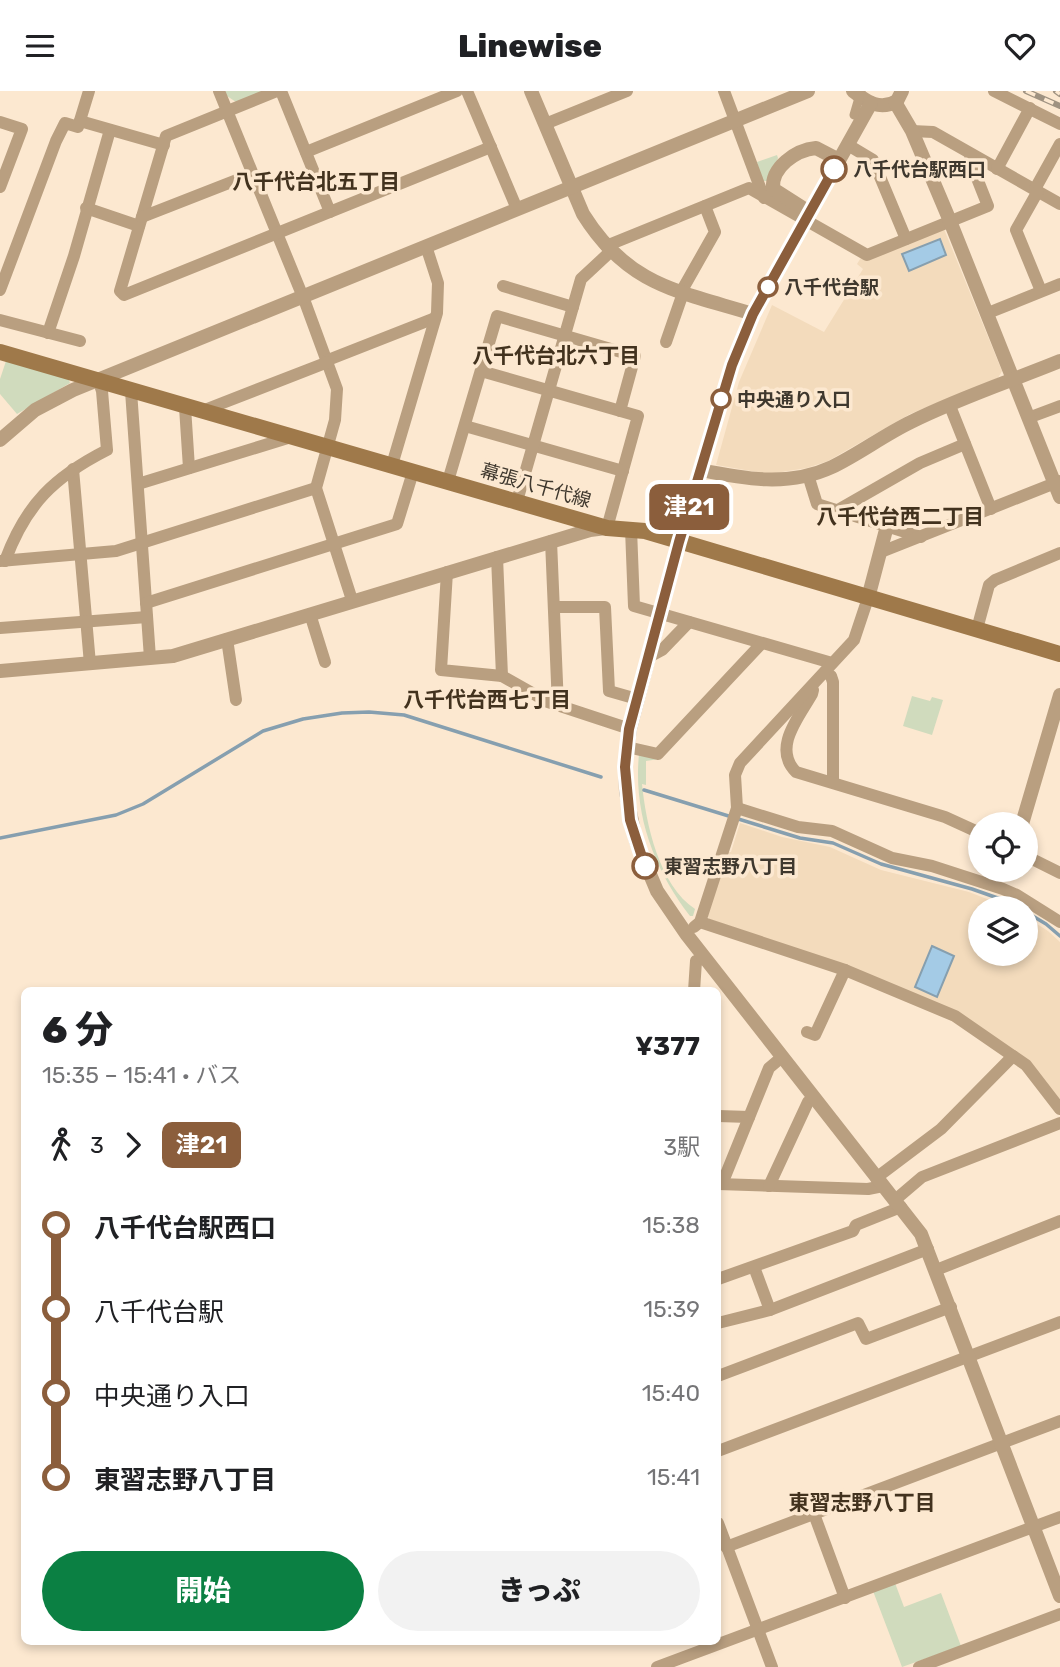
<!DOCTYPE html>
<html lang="ja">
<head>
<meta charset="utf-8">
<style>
	:root { --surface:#fff; --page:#f2f2f2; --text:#202124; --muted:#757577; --accent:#0b8043 }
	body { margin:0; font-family:Rubik,"Noto Sans JP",sans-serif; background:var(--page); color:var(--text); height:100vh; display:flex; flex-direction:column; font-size:26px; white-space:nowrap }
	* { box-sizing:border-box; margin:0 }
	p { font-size:23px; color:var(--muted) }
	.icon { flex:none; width:38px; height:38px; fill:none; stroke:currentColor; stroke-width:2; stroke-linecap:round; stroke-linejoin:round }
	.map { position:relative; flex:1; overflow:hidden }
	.details { position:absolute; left:21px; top:896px; width:700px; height:658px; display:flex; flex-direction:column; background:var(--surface); border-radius:10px; box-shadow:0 4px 10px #0003 }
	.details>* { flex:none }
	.badge { padding:0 14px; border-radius:10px; font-size:24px; line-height:46px }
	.tools { position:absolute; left:968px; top:721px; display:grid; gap:14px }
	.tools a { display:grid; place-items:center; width:70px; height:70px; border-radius:50%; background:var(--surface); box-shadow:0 4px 10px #0003; font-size:35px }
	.map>.badge { position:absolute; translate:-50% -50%; box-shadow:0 0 0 4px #fff }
	.legs { display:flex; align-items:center; gap:10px; height:77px; padding:0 21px; font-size:23px }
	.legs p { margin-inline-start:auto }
	.head { display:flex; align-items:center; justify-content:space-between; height:119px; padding:0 21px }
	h1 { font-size:38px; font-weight:800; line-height:52px }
	.primary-button { display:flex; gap:14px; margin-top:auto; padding:14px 21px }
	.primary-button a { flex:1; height:80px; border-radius:42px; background:var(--accent); color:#fff; font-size:28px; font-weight:800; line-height:80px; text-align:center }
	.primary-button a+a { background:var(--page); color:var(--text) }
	ul { padding:0 21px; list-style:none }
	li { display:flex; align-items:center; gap:24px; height:84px; font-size:26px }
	li i { display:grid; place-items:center; width:10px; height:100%; margin:0 9px; background:currentColor }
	li i::after { content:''; width:18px; height:18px; margin:-9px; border:5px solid; border-radius:50%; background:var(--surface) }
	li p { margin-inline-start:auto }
	li:first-child i { background:linear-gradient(#0000 50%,currentColor 0) }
	li:last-child i { background:linear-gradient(currentColor 50%,#0000 0) }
	header { display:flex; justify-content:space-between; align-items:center; height:91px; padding:0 21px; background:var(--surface); font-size:32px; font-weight:800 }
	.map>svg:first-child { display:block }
	.built { fill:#f3dbbc }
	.green { fill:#d0dbbd }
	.water { fill:#a4cbe6; stroke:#869faf; stroke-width:2 }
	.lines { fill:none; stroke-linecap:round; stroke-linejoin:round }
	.stream { stroke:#869faf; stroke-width:3.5 }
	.minor { stroke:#b99f80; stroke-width:12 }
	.tertiary { stroke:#b99f80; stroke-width:14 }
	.secondary { stroke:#9f794a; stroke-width:16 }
	.rail-casing { stroke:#9f9281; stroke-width:6 }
	.rail { stroke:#fce8d0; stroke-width:3.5; stroke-dasharray:10; stroke-linecap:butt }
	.pedestrian-bridge { stroke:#b99f80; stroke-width:9 }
	.line-1-casing { stroke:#fff; stroke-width:16 }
	.line-1 { stroke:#8b5e3c; stroke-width:10 }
	.stop-1-dot { fill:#fff; stroke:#8b5e3c; stroke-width:3.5 }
	.labels { text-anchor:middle; stroke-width:7; stroke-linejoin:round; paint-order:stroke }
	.stop-label { font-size:19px; font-weight:bold; fill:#3f382e; stroke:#fce8d0; text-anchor:start }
	.street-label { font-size:19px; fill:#3f382e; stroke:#fce8d0 }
	.neighbourhood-label { font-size:21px; font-weight:bold; fill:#42321e; stroke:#fce8d0 }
</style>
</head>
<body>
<header><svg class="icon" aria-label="menu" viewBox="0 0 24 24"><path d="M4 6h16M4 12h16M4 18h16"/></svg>Linewise<svg class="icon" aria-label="heart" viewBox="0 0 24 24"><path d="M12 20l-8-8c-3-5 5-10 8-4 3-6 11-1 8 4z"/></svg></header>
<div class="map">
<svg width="1060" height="1576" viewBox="0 0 1060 1576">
	<rect width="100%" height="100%" fill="#fce8d0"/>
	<g class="built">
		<polygon points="944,138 1002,280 998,287 910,323 828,370 807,377 769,383 716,374 739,291 772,214 824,241 863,178 857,173 862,165"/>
		<polygon points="740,732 782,746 830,756 881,779 969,801 1010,817 980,817 980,863 1026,863 1026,826 1048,840 1060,851 1060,1011 1032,973 851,876 709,828 707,824 728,761 731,761"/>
	</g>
	<g class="green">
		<polygon points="225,0 263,0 236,11 227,5"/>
		<polygon points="777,64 778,67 768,90 762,90 757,71"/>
		<polygon points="6,270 68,287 70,292 17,323 0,303 0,288"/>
		<polygon points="912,605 930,610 932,606 943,609 932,644 903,635"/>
		<path d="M 639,663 L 659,668 L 646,670 L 646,694 L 642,693 C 646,733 659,794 695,818 L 693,825 L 690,825 C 654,779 633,722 639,663 Z"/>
		<polygon points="895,1492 904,1516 941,1502 961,1555 902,1576 873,1500"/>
	</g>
	<g class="water">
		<polygon points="940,148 946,164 909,180 902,163"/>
		<polygon points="932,855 954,865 937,906 915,896"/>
	</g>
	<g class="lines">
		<g class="stream">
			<polyline points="644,699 800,747 833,752 881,773 972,798 1009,811 1020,817"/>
			<polyline points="0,747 116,724 143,713 263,640 303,628 342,622 369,621 404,624 601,686"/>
			<polyline points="1026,821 1046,833 1060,845"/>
		</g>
		<g class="minor">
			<polyline points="219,0 305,211 337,298 335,329 316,397 352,509"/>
			<polyline points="277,0 166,45 120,200 124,204 491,56"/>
			<polyline points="281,0 330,121"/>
			<polyline points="467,0 517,118"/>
			<polyline points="724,0 764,107"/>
			<polyline points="994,0 1060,33"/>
			<polyline points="80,30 164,54"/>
			<polyline points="0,31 22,38 0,96"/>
			<polyline points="545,33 627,0"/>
			<polyline points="912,40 933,41 1060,113"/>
			<polyline points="848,54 873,69 906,148"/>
			<polyline points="306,61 457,0"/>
			<polyline points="997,78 1030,17"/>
			<polyline points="1035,98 1060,53"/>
			<polyline points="1038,100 1016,139 1041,200"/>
			<polyline points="86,117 139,135"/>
			<polyline points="142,126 252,83"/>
			<polyline points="606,155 749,97 867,164 988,115 971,72 970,63"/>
			<polyline points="503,195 573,216"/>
			<polyline points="0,199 56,50 65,32 78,36 89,0"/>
			<polyline points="681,201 715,141 705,115"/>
			<polyline points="988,222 1060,193"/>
			<polyline points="0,229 80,250"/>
			<polyline points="48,242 74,165 110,39"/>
			<polyline points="666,251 683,202"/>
			<polyline points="328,269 435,227"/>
			<polyline points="481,280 638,325 607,437"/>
			<polyline points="131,300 150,567"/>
			<polyline points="950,315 991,418"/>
			<polyline points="185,316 189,377"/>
			<polyline points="202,320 328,271"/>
			<polyline points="1028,327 1060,315"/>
			<polyline points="465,335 623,380"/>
			<polyline points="392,374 437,222 438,192 426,155"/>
			<polyline points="73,378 90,573"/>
			<polyline points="808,384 817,413 921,446"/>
			<polyline points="448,390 497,225 635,265 620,320"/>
			<polyline points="138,393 291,346"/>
			<polyline points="517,410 581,188 611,160"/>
			<polyline points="838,419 920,372 965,353"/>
			<polyline points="631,438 634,515 832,572"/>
			<polyline points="551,450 558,615"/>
			<polyline points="881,461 1060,390"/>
			<polyline points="497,466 502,585"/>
			<polyline points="0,470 116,460 316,397"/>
			<path d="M 5,470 C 26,413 54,386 107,359 L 102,300 L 98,288"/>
			<polyline points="447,481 441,579 502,585 548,611 630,638"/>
			<polyline points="146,512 397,433 413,381"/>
			<polyline points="555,516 605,516 609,600 637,608"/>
			<polyline points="310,523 325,571"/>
			<polyline points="0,537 147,526"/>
			<polyline points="977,538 989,494 995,489 1060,462"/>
			<polyline points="227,548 236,609"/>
			<polyline points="647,567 662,559 689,531"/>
			<polyline points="825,581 831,585 833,591 833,691"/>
			<path d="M 813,599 L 812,603 C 799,626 772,657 796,681 L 945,726 L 980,742"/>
			<polyline points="627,656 658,663 761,553"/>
			<polyline points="737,717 798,736 832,740 892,767 932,775 1003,798 1017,804 1060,831"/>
			<polyline points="1026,765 1060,782"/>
			<polyline points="700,831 845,879 955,925 1026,974 1060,1018"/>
			<polyline points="694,836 700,831 737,717 735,684 740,672 854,549 868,507"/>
			<polyline points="694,900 696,870 705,867"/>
			<polyline points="807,941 815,944 845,879"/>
			<polyline points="718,1025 749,1026"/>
			<polyline points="876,1087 941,1038 1013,965"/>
			<polyline points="718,1093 868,1098 883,1095"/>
			<polyline points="722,1093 769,977 782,966"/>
			<polyline points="769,1095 808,1011 814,1007"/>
			<polyline points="895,1109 922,1086 1060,1032"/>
			<polyline points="754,1176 770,1219"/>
			<polyline points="936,1179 1060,1130"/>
			<polyline points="718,1188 853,1140 856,1134 901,1116"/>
			<polyline points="718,1232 770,1219 928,1158"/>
			<polyline points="718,1285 858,1232 866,1248 951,1216"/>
			<polyline points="718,1360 1060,1231"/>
			<polyline points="814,1423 845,1507"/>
			<polyline points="718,1432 772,1576"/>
			<polyline points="726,1456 1060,1330"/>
			<polyline points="657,1576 1060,1426"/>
			<polyline points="919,1576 1060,1523"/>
		</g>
		<g class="tertiary">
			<path d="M 531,0 L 583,123 C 628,195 678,200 753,223"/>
			<path d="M 853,0 C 867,11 880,20 897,10 L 902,0"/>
			<polyline points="895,11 912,40 950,130 1060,406"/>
			<polyline points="871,12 753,223 732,274 679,451 630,638 625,676 626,701 636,750 657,800 687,844 921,1143 1060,1505"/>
			<path d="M 809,121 L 773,98 C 771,76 796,59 816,57 L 839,69"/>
			<polyline points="0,349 35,319 73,299 808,0"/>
			<path d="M 701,379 C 745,388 789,396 832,376 C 859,363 884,344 911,331 C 959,307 1011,290 1060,270"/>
			<polyline points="868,507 887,435"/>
			<polyline points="0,580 173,565 590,439 606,437"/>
			<polyline points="1022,733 1060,604"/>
		</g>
		<polyline class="secondary" points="0,261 607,437 645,440 1060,563"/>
		<defs>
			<g id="rail">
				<polyline points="1026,0 1060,15"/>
				<polyline points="1056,0 1060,3"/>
			</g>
		</defs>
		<use href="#rail" class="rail-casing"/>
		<use href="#rail" class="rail"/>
		<polyline class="pedestrian-bridge" points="854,24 861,0"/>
	</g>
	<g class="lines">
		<defs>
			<polyline id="line-1" points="645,775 630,729 625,676 629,638 648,567 679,451 732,274 753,223 834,78"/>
		</defs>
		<use href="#line-1" class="line-1-casing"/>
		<use href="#line-1" class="line-1"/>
	</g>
	<g class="stop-1-dot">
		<circle cx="834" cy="78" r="12"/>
		<circle cx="768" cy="196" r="9"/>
		<circle cx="721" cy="308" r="9"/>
		<circle cx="645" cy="775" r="12"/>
	</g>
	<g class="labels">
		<g class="stop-label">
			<text x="853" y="85">八千代台駅西口</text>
			<text x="784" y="203">八千代台駅</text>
			<text x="737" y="315">中央通り入口</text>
			<text x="664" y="782">東習志野八丁目</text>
		</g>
		<g class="street-label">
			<text transform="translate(536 394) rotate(16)" y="7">幕張八千代線</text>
		</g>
		<g class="neighbourhood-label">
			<text x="316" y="98">八千代台北五丁目</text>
			<text x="556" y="272">八千代台北六丁目</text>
			<text x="900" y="433">八千代台西二丁目</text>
			<text x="487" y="616">八千代台西七丁目</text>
			<text x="862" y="1419">東習志野八丁目</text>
		</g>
	</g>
</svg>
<div class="tools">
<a><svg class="icon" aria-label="locate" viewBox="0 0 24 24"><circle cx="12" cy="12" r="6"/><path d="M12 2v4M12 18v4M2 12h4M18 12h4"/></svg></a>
<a><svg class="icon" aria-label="layers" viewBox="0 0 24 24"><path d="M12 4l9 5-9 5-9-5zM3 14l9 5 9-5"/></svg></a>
</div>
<b class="badge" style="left:689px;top:416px;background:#8b5e3c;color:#fff">津21</b>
<section class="details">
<div class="head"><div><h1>6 分</h1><p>15:35 – 15:41 · バス</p></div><b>¥377</b></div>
<div class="legs"><svg class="icon" aria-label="walk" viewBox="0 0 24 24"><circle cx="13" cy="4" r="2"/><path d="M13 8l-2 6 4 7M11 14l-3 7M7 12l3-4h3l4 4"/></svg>3<svg class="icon" aria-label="forward" viewBox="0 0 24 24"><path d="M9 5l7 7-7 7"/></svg><b class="badge" style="background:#8b5e3c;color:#fff">津21</b><p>3駅</p></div>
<ul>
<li><i style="color:#8b5e3c"></i><b>八千代台駅西口</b><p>15:38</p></li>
<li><i style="color:#8b5e3c"></i><span>八千代台駅</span><p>15:39</p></li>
<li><i style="color:#8b5e3c"></i><span>中央通り入口</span><p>15:40</p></li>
<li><i style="color:#8b5e3c"></i><b>東習志野八丁目</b><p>15:41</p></li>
</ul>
<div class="primary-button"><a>開始</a><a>きっぷ</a></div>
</section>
</div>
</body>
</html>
